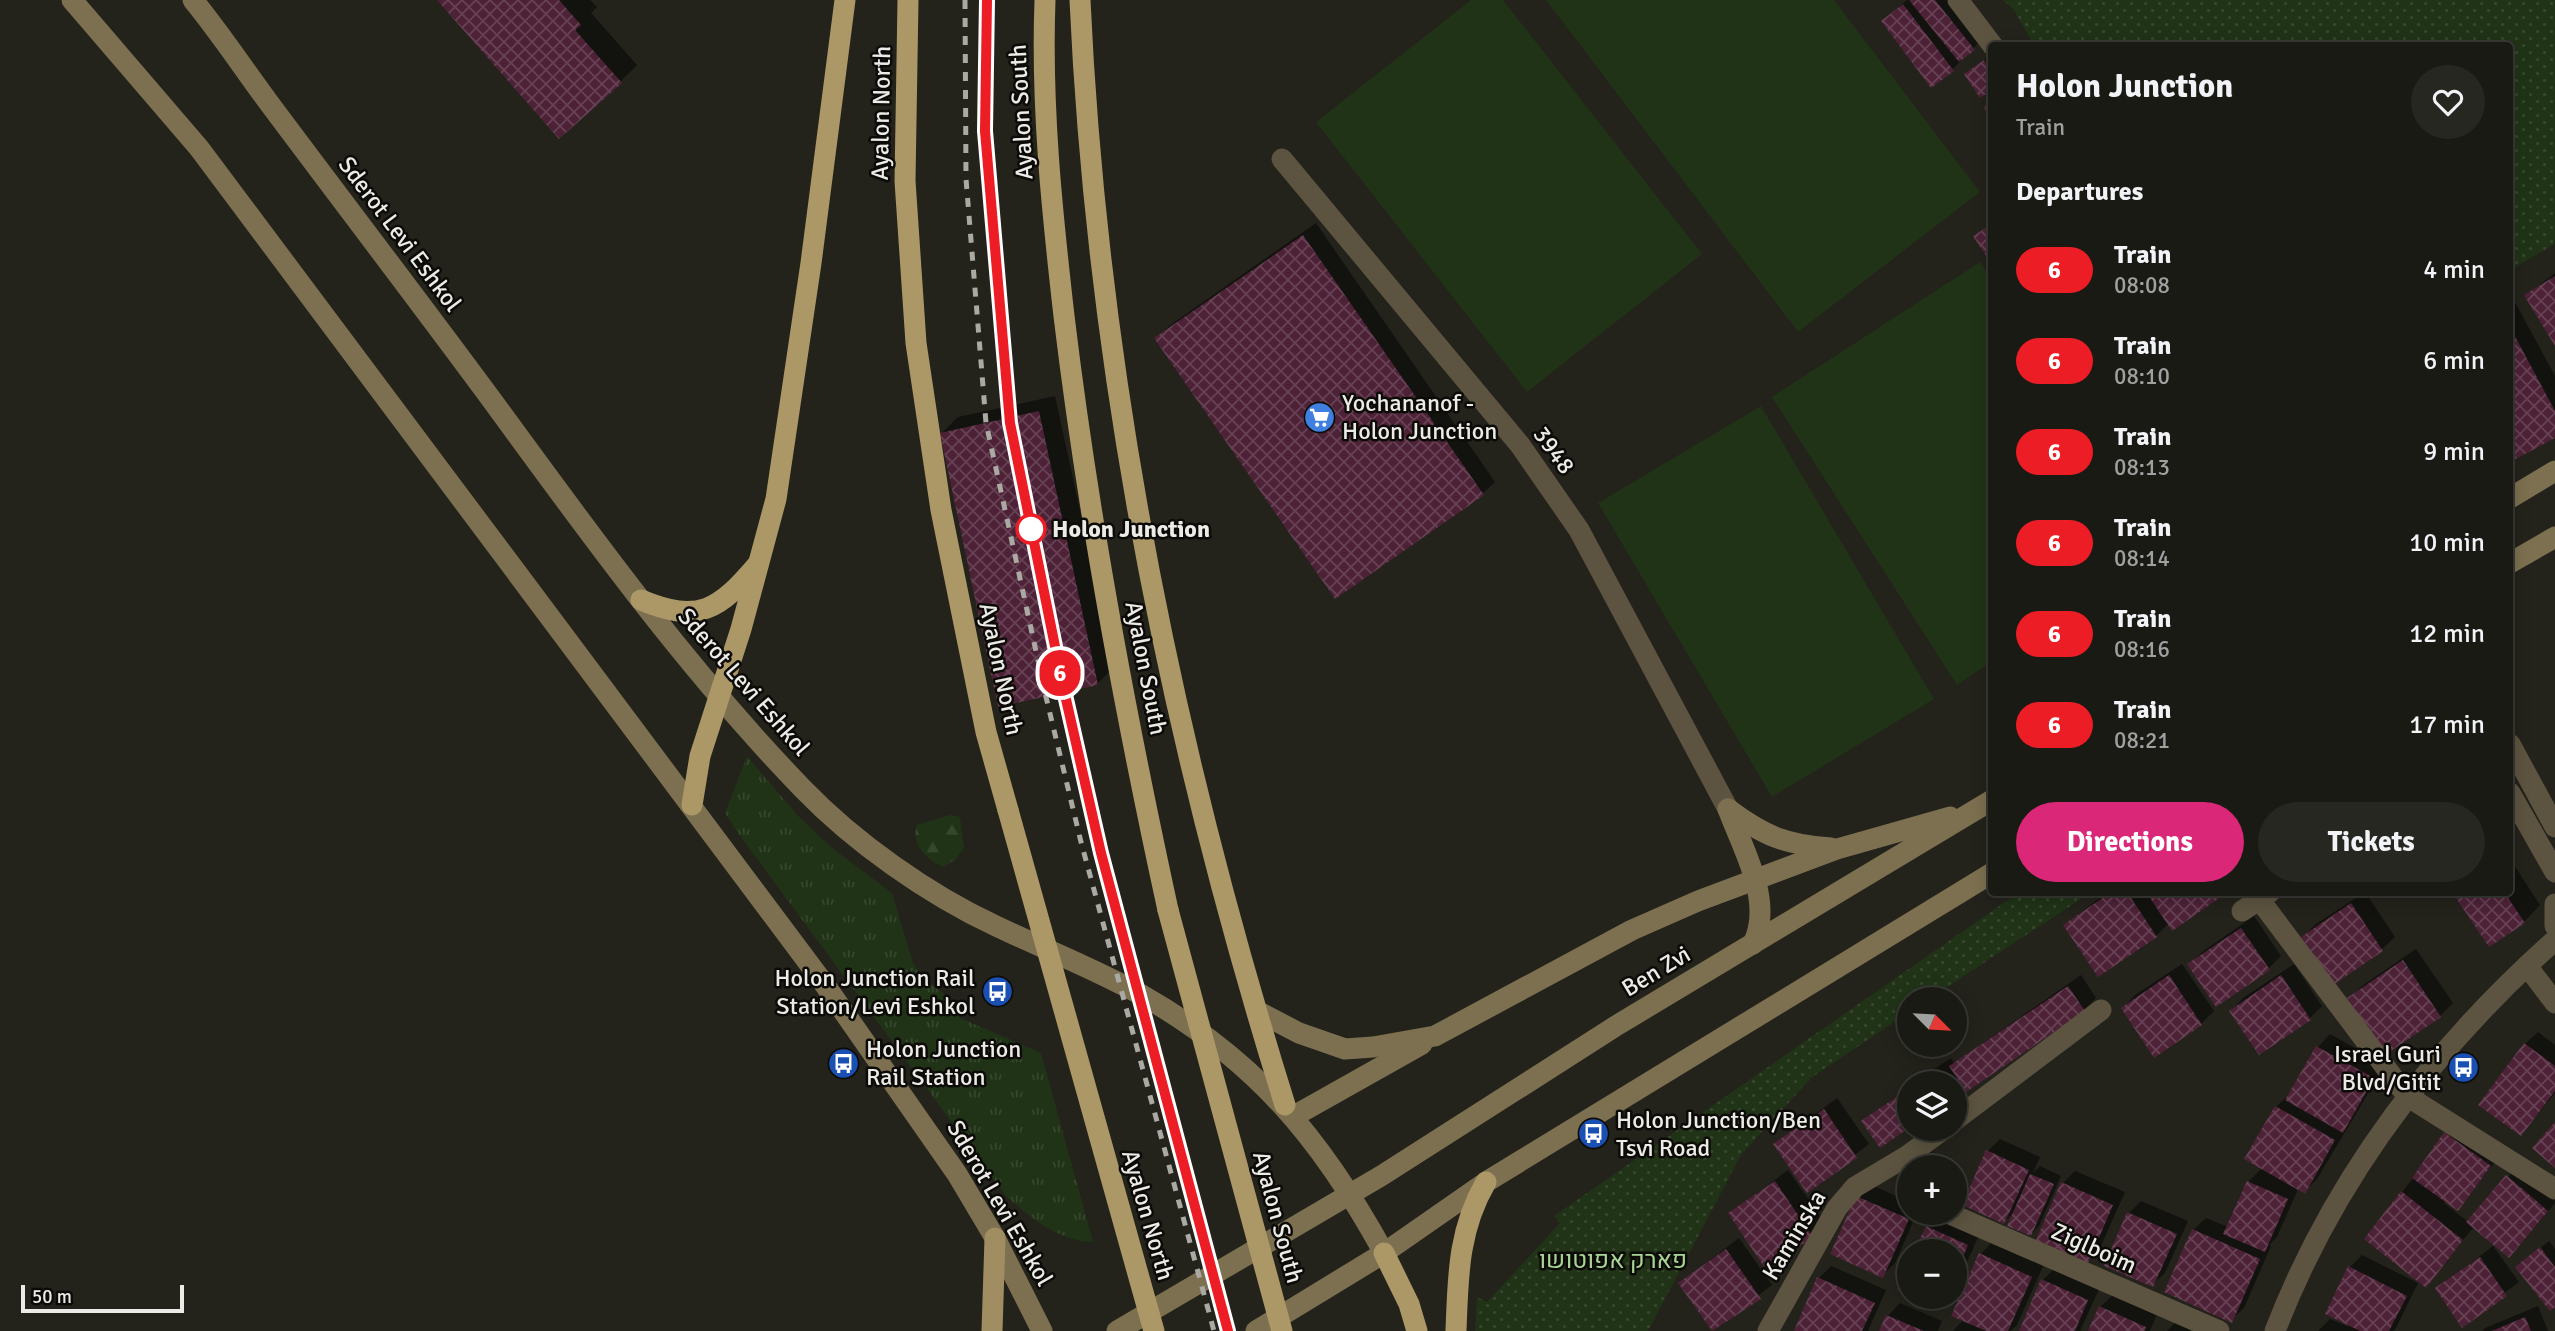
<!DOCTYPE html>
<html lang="en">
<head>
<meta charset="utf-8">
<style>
	:root { --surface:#1a1a14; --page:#272722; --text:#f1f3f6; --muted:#9fa1a0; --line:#383834; --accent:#db2777 }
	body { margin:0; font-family:Signika,Heebo,sans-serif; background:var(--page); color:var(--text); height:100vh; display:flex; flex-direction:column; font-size:26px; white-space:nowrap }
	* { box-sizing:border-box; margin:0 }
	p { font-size:23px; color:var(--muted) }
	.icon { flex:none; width:38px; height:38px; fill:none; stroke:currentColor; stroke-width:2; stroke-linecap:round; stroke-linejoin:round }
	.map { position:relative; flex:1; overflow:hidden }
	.panel { position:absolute; left:1988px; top:42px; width:525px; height:854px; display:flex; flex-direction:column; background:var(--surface); border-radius:7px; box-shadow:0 4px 18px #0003,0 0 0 2px var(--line) }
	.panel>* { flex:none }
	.badge { padding:0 14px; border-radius:23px; font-size:24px; line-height:46px }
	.needle { width:46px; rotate:114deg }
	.tools { position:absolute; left:1897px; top:987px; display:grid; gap:14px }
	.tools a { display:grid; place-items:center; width:70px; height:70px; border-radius:50%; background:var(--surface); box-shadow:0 4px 18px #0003,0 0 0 2px var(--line); font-size:35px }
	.scale { position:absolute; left:21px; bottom:18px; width:163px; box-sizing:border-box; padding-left:7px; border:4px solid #ecebe7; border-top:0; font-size:19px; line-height:24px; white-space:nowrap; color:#ecebe7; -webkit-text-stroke:5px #0c0b08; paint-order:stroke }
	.map>.badge { position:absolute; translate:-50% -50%; box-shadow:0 0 0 4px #fff }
	h2 { padding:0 28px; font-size:26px; line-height:63px }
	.round { display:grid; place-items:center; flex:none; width:74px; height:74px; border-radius:37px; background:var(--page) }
	.headline { display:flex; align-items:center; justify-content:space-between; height:119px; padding:0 28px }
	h1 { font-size:33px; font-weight:700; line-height:52px }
	.primary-button { display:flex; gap:14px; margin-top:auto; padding:14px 28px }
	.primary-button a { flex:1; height:80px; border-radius:42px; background:var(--accent); color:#fff; font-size:28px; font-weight:700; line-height:80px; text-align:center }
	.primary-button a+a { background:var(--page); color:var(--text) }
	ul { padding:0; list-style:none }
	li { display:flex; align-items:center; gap:21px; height:91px; padding:0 28px }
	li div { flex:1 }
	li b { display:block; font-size:26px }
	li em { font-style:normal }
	li .badge { min-width:77px; font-weight:700; text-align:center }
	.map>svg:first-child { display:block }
	.grass { fill:url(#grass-tufts) }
	.forest { fill:url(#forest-firs) }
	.park { fill:url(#park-dots) }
	.garden { fill:#203317 }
	.shadow { fill:#0007 }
	.building { fill:url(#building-cross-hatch) }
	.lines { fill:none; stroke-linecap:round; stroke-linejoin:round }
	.minor { stroke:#5c5440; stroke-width:21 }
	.tertiary { stroke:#5c5440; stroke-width:21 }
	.secondary { stroke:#7c7050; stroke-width:21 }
	.trunk { stroke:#a08e62; stroke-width:21 }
	.motorway { stroke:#ac9867; stroke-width:21 }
	.rail { stroke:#aaa9a4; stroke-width:5; stroke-dasharray:9 9; stroke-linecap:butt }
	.motorway-bridge { stroke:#ac9867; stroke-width:21 }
	.line-casing { stroke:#fff; stroke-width:16 }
	.line { stroke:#ed1d26; stroke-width:10 }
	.stop-dot { fill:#fff; stroke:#ed1d26; stroke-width:3.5 }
	.labels { text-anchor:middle; stroke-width:5; stroke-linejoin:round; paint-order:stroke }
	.street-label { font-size:24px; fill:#ecebe7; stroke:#0c0b08 }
	.poi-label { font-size:24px; fill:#ecebe7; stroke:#0c0b08; text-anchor:start }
	.stop-label { font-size:24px; font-weight:bold; fill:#ecebe7; stroke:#0c0b08; text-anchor:start }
	.park-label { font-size:24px; fill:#a8d594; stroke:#0c0b08 }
</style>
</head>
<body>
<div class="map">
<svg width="2555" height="1331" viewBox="0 0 2555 1331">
	<defs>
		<pattern id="grass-tufts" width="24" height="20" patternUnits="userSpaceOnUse" patternTransform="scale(1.75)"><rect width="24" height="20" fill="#203317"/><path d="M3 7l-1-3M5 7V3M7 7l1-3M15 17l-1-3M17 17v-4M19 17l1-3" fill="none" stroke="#36472e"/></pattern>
		<pattern id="forest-firs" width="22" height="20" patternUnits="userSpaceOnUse" patternTransform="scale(1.75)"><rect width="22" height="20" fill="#203317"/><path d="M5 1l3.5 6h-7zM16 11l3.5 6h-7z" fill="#36472e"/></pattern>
		<pattern id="park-dots" width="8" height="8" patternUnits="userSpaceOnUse" patternTransform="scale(1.75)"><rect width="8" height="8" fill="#203317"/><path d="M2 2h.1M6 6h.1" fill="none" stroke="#36472e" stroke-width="1.8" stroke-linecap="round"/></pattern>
		<pattern id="building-cross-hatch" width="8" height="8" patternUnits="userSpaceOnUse" patternTransform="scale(1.75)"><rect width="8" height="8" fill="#4d2237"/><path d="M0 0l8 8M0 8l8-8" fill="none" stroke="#674254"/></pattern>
	</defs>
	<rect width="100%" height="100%" fill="#23221b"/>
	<path class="grass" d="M 747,756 L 797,815 L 832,848 L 892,893 L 913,963 L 922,977 L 945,995 L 960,1018 L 1041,1053 L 1093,1242 C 1059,1241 1032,1219 1007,1197 L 738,833 L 725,813 Z"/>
	<path class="forest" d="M 950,815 L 960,817 L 964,848 L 955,860 L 943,867 C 927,860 910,844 917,825 Z"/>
	<g class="park">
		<polygon points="2003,0 2555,0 2555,244 2510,270 2510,46 2034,45 2014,10"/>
		<polygon points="2018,893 2090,893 1929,999 1909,999 1909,1012 1811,1078 1741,1155 1648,1331 1475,1331 1477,1297 1487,1302 1560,1223 1554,1216"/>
	</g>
	<g class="garden">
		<polygon points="1471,0 1503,0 1702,254 1527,392 1316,122"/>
		<polygon points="1546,0 1834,0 1980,192 1798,332"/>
		<polygon points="1980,262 1992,280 1991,662 1957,685 1772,397"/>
		<polygon points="1761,406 1934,699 1772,797 1598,503"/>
	</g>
	<g class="shadow">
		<polygon points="440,0 590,0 597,7 591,13 637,65 620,82"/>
		<polygon points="1907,0 1950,0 1981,40 1953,69 1883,21"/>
		<polygon points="1992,54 1992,88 1966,74"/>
		<polygon points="1316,223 1495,482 1482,494 1157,339 1169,326"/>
		<polygon points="2555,273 2555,343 2527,295"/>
		<polygon points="2510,293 2555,376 2555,436 2510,460"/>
		<polygon points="1055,396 1114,667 1097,684 942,433 958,417"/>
		<polygon points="2510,859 2540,905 2524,922 2454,892 2510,892"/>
		<polygon points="2107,892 2225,892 2169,923 2156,936 2065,925"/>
		<polygon points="2365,892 2395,937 2382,949 2334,982 2303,937 2316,924"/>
		<polygon points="2254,916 2281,956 2268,969 2190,964 2202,952"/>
		<polygon points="2416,949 2453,1003 2440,1016 2385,1053 2349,999 2362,986"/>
		<polygon points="2182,964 2214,1011 2201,1024 2155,1055 2123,1008 2135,995"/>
		<polygon points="2294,964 2322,1006 2310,1018 2231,1011 2243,998"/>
		<polygon points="2081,975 2096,998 2084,1010 1964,1086 1955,1096 1955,1083 1913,1083 1951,1058 1954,1063"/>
		<polygon points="2538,1032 2555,1045 2555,1093 2521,1134 2525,1044"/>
		<polygon points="2330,1034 2385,1065 2317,1179 2304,1192 2298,1189 2277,1237 2269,1245 2271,1246 2244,1308 2231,1320 2193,1230 2206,1218 2228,1227 2248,1182 2262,1168 2247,1159 2276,1107 2289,1094 2318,1047"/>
		<polygon points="1909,1086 1909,1126 1880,1146 1863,1121"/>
		<polygon points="1837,1098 1869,1144 1808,1191 1776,1144"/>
		<polygon points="2458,1121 2502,1153 2458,1209 2446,1200 2444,1203 2468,1222 2520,1164 2555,1194 2555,1203 2521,1243 2474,1227 2425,1286 2402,1192"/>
		<polygon points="2000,1139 2040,1157 2033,1173 2040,1166 2061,1176 2039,1226 2031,1234 2015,1211 2004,1222 1987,1152"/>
		<polygon points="1788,1170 1825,1223 1812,1236 1730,1214"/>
		<polygon points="2075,1171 2125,1192 2100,1248 2087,1261 2063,1183"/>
		<polygon points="1870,1184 1909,1202 1909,1213 1917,1213 1895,1263 1882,1276 1858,1197"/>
		<polygon points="2141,1201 2188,1221 2165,1273 2152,1285 2129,1213"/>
		<polygon points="1940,1215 1980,1233 1955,1289 1955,1251 1916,1251 1927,1227"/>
		<polygon points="1739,1238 1772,1285 1713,1330 1680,1283"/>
		<polygon points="1993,1241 2044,1264 2017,1325 2010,1331 1953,1331 1964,1319 1981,1254"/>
		<polygon points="2549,1241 2555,1249 2555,1304 2526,1259"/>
		<polygon points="2493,1246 2519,1282 2462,1325 2437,1289"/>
		<polygon points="2362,1255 2418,1283 2396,1328 2393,1331 2318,1331 2330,1319 2347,1326 2350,1267"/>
		<polygon points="1831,1266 1886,1290 1868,1331 1796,1331 1819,1278"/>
		<polygon points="2055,1268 2100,1287 2080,1331 2021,1331 2043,1280"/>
		<polygon points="2113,1295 2157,1314 2150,1331 2090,1331 2100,1307"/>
		<polygon points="1900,1303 1942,1321 1938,1331 1881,1331 1888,1316"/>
		<polygon points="2538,1306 2548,1331 2482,1331 2485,1328"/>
		<polygon points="2177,1321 2199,1331 2167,1331"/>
	</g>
	<g class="building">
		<polygon points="437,0 559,0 581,25 575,30 622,83 559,139"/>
		<polygon points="1909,0 1935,0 1975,50 1959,62"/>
		<polygon points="1903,4 1954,71 1931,88 1881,21"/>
		<polygon points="1984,60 1992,71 1992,90 1980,98 1964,74"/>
		<polygon points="1992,103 1992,126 1991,126 1984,106"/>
		<polygon points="1992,224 1992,252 1986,256 1973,236"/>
		<polygon points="1303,235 1484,495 1335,599 1154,338"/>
		<polygon points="2555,276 2555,346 2524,295"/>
		<polygon points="2510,327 2555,411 2555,438 2510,462"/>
		<polygon points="1039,411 1098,685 998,707 940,433"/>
		<polygon points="2111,892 2127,892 2157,937 2098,977 2063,925"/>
		<polygon points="2146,892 2228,892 2172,931"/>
		<polygon points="2452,892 2504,892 2525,923 2489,947"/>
		<polygon points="2351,903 2383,951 2333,985 2301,937"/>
		<polygon points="2241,928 2270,970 2216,1007 2187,964"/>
		<polygon points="2403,960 2441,1017 2385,1055 2347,998"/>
		<polygon points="2169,975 2202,1025 2154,1058 2121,1008"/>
		<polygon points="2281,975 2311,1020 2259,1055 2229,1011"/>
		<polygon points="2068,986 2085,1011 1966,1092 1949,1066"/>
		<polygon points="2524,1043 2555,1066 2555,1091 2521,1136 2478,1105"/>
		<polygon points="2316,1046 2374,1078 2343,1133 2285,1100"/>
		<polygon points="1937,1069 1947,1083 1916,1083"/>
		<polygon points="1909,1088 1909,1128 1880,1148 1861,1121"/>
		<polygon points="2275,1106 2335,1140 2305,1194 2244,1159"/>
		<polygon points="1824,1109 1857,1158 1807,1193 1773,1144"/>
		<polygon points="2555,1122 2555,1168 2532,1148"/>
		<polygon points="2444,1132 2491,1166 2458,1211 2412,1178"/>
		<polygon points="1986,1150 2029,1170 2004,1224 1962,1205"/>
		<polygon points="2030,1174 2054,1184 2031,1236 2007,1226"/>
		<polygon points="2506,1175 2548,1211 2509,1258 2466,1222"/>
		<polygon points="1775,1181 1813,1237 1766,1270 1728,1213"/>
		<polygon points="2247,1181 2288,1199 2265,1252 2223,1234"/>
		<polygon points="2061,1182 2113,1205 2088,1263 2036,1240"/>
		<polygon points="2401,1191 2463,1240 2426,1288 2364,1239"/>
		<polygon points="1856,1196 1909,1219 1883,1278 1830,1254"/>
		<polygon points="2127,1212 2177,1234 2153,1287 2104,1266"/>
		<polygon points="1926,1226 1968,1245 1955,1276 1955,1251 1914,1251"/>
		<polygon points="2192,1229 2260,1259 2232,1323 2164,1292"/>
		<polygon points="2540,1247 2555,1267 2555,1307 2550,1311 2515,1267"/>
		<polygon points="1726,1249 1761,1299 1712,1331 1678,1283"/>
		<polygon points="1979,1253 2032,1277 2008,1331 1986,1331 1951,1316"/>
		<polygon points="2480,1257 2507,1296 2462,1328 2435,1288"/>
		<polygon points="1909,1263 1909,1295 1897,1290"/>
		<polygon points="2348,1266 2407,1296 2389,1331 2360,1331 2325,1314"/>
		<polygon points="1817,1277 1875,1303 1862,1331 1794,1331"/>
		<polygon points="2041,1279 2088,1300 2075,1331 2019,1331"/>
		<polygon points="1913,1297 1946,1297 1940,1309"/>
		<polygon points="2099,1306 2146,1327 2145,1331 2088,1331"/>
		<polygon points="1886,1315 1924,1331 1879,1331"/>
		<polygon points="2525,1317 2531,1331 2492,1331"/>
	</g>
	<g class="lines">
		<g class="minor">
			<polyline points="1958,0 1993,46"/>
			<polyline points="1282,159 1520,445 1579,530 1728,809"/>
			<polyline points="2259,899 2407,1096 2555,1189"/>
			<polyline points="2242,911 2270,892"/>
			<polyline points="2527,966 2555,1003"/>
			<polyline points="1955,1120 2101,1010"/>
			<polyline points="1948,1213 2219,1331"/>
			<polyline points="1768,1331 1837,1208 1855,1187 1907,1156 1944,1129"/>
		</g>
		<g class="tertiary">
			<polyline points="2510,744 2555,827"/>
			<polyline points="2510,793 2555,872"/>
			<polyline points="2555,904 2555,926"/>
			<path d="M 2275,1331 C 2334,1178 2433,1049 2555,940"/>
		</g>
		<g class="secondary">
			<polyline points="72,0 199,148 825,985 957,1174 995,1238 1042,1331"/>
			<path d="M 193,0 C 221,34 245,71 272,107 C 346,206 421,304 494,403 C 591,536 688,670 803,789 C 854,842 929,895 996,926 C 1044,949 1093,968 1140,994 C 1255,1059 1321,1138 1384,1253"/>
			<polyline points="2510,498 2555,471"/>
			<polyline points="2510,563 2555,537"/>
			<path d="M 1728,809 C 1743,850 1774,901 1753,944"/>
			<path d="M 1728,809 C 1764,836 1786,845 1831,848"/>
			<polyline points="1257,1011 1299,1033 1345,1049 1373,1047 1435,1036 1632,930 1698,901 1837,849 1950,817"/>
			<polyline points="1294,1116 1422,1044"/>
			<polyline points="1117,1331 1381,1176 1619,1024 1992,800"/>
			<polyline points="1256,1331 1384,1253 1486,1182 1992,873"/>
		</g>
		<polyline class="trunk" points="992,1331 995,1238"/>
		<g class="motorway">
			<polyline points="908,0 905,181 916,343 941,510 986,732 1008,810"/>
			<path d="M 1045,0 C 1041,106 1052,211 1064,316 C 1088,516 1125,713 1168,910"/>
			<path d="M 1080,0 C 1097,375 1173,747 1285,1105"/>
			<path d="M 641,600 C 699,624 719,610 758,564"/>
			<polyline points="692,805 700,756 741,629 776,499 811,263 845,0"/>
			<polyline points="1384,1253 1409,1304 1417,1331"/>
			<path d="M 1456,1331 C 1458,1277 1458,1230 1486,1182"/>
		</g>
		<g class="rail">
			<polyline points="965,0 966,179 986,423 1046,697 1081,842 1214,1331"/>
			<polyline points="987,0 985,131 1010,423 1063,686 1101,853 1228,1331"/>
		</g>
		<g class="motorway-bridge">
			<polyline points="1008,810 1154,1331"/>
			<polyline points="1168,910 1282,1331"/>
		</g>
	</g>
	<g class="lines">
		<defs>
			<polyline id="line" points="987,0 985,131 1010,423 1063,686 1101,853 1228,1331"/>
		</defs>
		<use href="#line" class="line-casing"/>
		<use href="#line" class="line"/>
	</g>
	<defs>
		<symbol id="supermarket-disc" viewBox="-11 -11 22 22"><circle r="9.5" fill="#3f7fe0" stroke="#0c0b08"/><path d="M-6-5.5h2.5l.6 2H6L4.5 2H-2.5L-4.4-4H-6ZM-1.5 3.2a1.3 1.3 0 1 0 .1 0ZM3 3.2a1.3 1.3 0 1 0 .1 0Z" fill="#fff"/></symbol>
		<symbol id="bus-disc" viewBox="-11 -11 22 22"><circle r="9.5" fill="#1a4fb4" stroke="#0c0b08"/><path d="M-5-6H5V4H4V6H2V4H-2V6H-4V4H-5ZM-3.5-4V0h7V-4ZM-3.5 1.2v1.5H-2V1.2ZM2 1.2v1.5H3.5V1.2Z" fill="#fff"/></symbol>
	</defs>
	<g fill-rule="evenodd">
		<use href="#supermarket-disc" x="1302" y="400" width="35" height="35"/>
		<use href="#bus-disc" x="980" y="974" width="35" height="35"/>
		<use href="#bus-disc" x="826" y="1046" width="35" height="35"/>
		<use href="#bus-disc" x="2446" y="1050" width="35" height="35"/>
		<use href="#bus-disc" x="1576" y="1116" width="35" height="35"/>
	</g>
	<circle class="stop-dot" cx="1031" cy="529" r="14"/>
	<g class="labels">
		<g class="street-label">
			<text transform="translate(1021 112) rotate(-93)" y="8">Ayalon South</text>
			<text transform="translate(881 113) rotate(-89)" y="8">Ayalon North</text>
			<text transform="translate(400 234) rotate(53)" y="8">Sderot Levi Eshkol</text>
			<text transform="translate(1554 450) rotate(54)" y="8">3948</text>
			<text transform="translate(1146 668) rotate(79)" y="8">Ayalon South</text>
			<text transform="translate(1001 669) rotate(78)" y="8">Ayalon North</text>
			<text transform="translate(744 682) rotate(49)" y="8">Sderot Levi Eshkol</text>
			<text transform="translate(1656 971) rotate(-31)" y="8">Ben Zvi</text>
			<text transform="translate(1000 1203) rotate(60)" y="8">Sderot Levi Eshkol</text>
			<text transform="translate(1148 1215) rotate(74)" y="8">Ayalon North</text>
			<text transform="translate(1278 1217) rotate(75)" y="8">Ayalon South</text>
			<text transform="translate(1794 1235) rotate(-59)" y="8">Kaminska</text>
			<text transform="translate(2094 1248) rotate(24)" y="8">Ziglboim</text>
		</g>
		<g class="poi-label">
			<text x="1342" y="411">Yochananof -<tspan x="1342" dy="28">Holon Junction</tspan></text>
			<text x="975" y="986" text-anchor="end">Holon Junction Rail<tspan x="975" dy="28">Station/Levi Eshkol</tspan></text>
			<text x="866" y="1057">Holon Junction<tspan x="866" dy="28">Rail Station</tspan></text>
			<text x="2441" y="1062" text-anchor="end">Israel Guri<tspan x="2441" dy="28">Blvd/Gitit</tspan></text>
			<text x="1616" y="1128">Holon Junction/Ben<tspan x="1616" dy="28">Tsvi Road</tspan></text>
		</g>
		<g class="stop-label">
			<text x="1052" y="537">Holon Junction</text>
		</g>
		<g class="park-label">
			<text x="1613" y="1268">פארק אפוטושו</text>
		</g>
	</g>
</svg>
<div class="tools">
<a><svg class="needle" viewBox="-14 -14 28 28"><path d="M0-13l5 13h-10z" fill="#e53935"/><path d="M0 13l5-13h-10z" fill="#9fa1a0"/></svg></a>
<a><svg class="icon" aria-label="layers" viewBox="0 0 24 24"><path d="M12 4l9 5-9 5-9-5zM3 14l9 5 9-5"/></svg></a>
<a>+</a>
<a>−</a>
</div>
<div class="scale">50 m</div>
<b class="badge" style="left:1060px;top:673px;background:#ed1d26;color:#fff">6</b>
<section class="panel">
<div class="headline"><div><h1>Holon Junction</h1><p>Train</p></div><a class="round"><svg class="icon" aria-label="heart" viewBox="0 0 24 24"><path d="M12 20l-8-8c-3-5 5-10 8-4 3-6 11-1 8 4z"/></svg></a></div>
<h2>Departures</h2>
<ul>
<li><span class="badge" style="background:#ed1d26;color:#fff">6</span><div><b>Train</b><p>08:08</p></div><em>4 min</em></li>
<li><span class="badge" style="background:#ed1d26;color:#fff">6</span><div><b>Train</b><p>08:10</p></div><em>6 min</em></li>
<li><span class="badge" style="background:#ed1d26;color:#fff">6</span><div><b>Train</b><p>08:13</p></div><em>9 min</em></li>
<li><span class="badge" style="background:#ed1d26;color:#fff">6</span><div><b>Train</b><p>08:14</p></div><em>10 min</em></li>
<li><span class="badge" style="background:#ed1d26;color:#fff">6</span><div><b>Train</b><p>08:16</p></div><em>12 min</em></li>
<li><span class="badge" style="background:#ed1d26;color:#fff">6</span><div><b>Train</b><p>08:21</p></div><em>17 min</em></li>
</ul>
<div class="primary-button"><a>Directions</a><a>Tickets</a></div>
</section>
</div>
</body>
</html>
